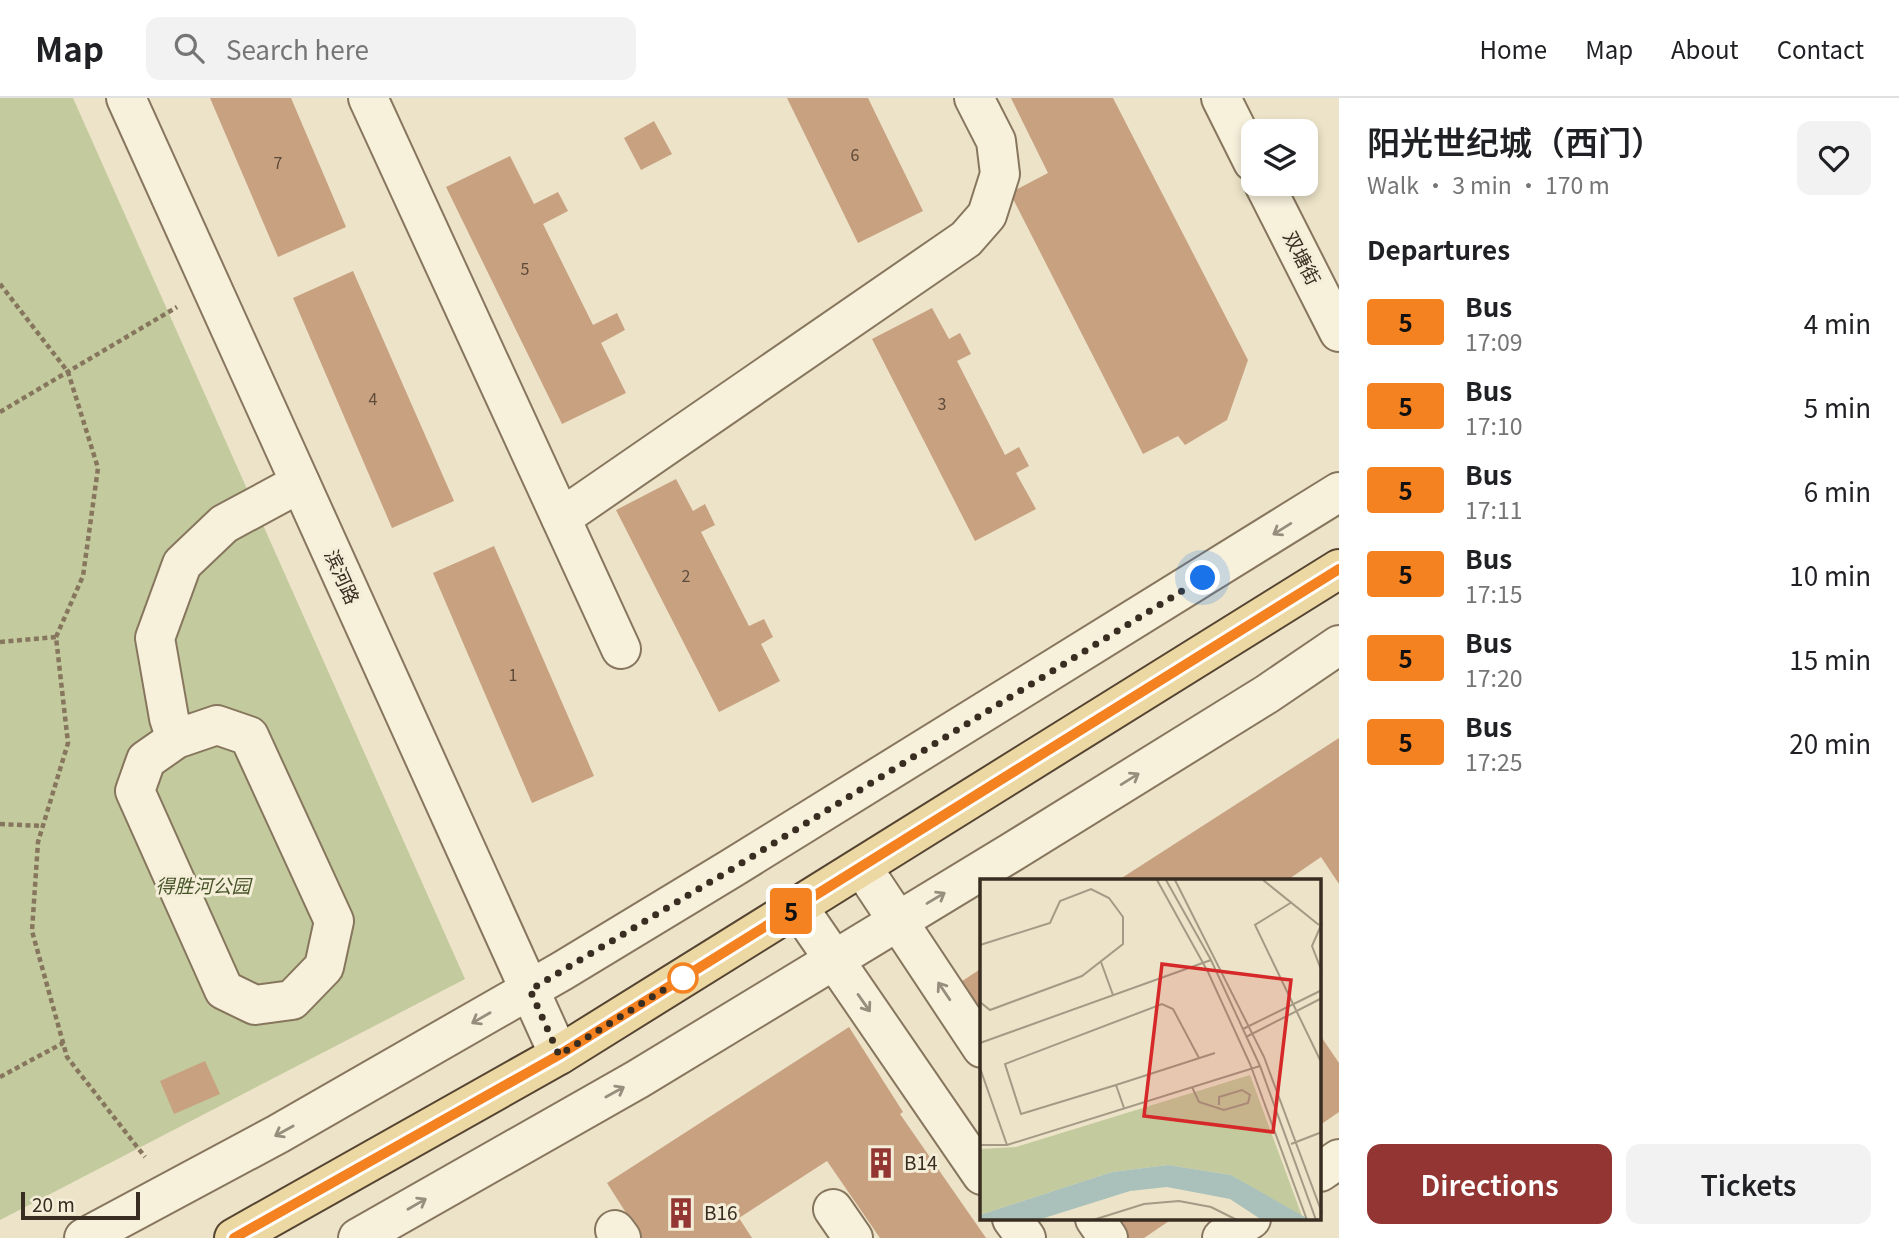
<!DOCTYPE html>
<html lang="en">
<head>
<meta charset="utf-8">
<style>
	:root { --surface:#fff; --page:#f2f2f2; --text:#202124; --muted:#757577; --line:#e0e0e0; --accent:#933532 }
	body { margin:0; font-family:Georgia,"Noto Sans SC",serif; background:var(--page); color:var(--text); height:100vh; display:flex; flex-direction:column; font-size:26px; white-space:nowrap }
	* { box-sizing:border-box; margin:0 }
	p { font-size:23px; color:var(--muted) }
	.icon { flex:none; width:38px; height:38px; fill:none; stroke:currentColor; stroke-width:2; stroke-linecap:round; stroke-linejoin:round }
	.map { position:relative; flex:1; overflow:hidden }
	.panel { display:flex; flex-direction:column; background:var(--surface); width:560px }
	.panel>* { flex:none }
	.badge { padding:0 14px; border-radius:5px; font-size:24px; line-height:46px }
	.fabs { position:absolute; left:1241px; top:21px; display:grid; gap:14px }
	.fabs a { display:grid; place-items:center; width:77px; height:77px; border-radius:14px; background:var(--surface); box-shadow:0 4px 10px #0003; font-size:35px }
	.scale { position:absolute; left:21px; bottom:18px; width:119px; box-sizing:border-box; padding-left:7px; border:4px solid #392d21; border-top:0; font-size:19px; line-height:24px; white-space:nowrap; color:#392d21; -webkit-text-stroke:5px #f4edd7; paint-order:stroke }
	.you { position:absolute; width:35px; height:35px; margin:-18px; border:5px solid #fff; border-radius:50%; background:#1a73e8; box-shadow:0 0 0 10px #1a73e833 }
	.map>.badge { position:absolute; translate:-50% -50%; box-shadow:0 0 0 4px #fff }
	h2 { padding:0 28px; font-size:26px; line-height:63px }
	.round { display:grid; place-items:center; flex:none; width:74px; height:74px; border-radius:14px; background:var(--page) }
	.overview { display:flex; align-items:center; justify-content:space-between; height:119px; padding:0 28px }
	h1 { font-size:33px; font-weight:600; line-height:52px }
	.primary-button { display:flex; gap:14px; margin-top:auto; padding:14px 28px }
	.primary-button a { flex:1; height:80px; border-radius:14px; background:var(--accent); color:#fff; font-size:28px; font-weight:600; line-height:80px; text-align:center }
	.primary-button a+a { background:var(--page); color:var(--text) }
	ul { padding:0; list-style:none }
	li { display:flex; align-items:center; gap:21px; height:84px; padding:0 28px }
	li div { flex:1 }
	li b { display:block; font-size:26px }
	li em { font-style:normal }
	li .badge { min-width:77px; font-weight:700; text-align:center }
	header { display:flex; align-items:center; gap:42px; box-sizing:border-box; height:98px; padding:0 35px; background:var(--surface); border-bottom:2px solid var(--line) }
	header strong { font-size:33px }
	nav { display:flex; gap:38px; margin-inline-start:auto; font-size:24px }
	.search { width:490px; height:63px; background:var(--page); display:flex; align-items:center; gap:18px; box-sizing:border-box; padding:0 24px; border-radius:14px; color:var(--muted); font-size:26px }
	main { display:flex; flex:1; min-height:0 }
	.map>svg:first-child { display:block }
	.green { fill:#c3ca9d }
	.building { fill:#c8a181 }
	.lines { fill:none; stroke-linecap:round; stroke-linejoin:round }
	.minor-casing { stroke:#87765e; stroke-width:42 }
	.major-casing { stroke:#564432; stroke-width:42 }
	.path { stroke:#87765e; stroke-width:4.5; stroke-dasharray:5 3.5; stroke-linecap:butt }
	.minor { stroke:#f7f0db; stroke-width:38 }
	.major { stroke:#ecd8a3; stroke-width:38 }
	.oneway { stroke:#988e7e }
	.line-casing { stroke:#fff; stroke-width:16 }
	.line { stroke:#f58220; stroke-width:10 }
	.walk { stroke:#392d21; stroke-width:7; stroke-dasharray:0 12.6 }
	.stop-dot { fill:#fff; stroke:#f58220; stroke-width:3.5 }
	.labels { text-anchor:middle; stroke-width:6; stroke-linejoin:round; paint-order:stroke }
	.number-label { font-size:16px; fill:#5d4a39 }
	.street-label { font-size:19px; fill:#392d21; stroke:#f4edd7 }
	.park-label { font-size:19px; font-style:italic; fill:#475429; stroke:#f4edd7 }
	.poi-label { font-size:19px; fill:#392d21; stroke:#f4edd7; text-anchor:start }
	.inset-road { fill:none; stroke:#a49a85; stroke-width:2 }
	.view { fill:#d62828; fill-opacity:0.15; stroke:#d62828; stroke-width:3.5 }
	.inset-edge { fill:none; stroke:#392d21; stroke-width:3.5 }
</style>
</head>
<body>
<header>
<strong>Map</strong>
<div class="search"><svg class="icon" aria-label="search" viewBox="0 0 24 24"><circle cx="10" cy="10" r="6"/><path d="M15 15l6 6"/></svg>Search here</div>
<nav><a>Home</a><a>Map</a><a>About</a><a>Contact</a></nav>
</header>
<main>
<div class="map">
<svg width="1339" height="1140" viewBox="0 0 1339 1140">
	<rect width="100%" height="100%" fill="#ece3c8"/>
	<polygon class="green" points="0,0 73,0 465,881 0,1122"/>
	<g class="building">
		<polygon points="210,0 291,0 346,129 278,159"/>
		<polygon points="787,0 868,0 923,113 858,145"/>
		<polygon points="1011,0 1113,0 1248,262 1227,322 1185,347 1178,338 1143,356 1010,95 1048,75"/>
		<polygon points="654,23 672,56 641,72 624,40"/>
		<polygon points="510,58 534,106 558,94 568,113 543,126 593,227 617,215 625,232 601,245 626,295 562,326 446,89"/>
		<polygon points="353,173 454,403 392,430 293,200"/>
		<polygon points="932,210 949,241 960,235 971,256 957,263 1005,357 1019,349 1029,368 1016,375 1036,411 975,443 872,241"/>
		<polygon points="676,381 693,413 705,406 715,427 701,434 749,528 764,521 773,539 761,546 780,583 719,614 616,412"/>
		<polygon points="494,448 594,678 532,705 433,475"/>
		<polygon points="1339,640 1339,786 1321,759 1286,783 1117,783"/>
		<polygon points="982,870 982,945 950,891"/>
		<polygon points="849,929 903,1014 900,1016 986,1140 880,1140 827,1063 739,1120 752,1140 642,1140 607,1085"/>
		<polygon points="1320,937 1339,965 1339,1014 1320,1027"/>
		<polygon points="205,963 220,996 174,1016 160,983"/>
		<polygon points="1102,1121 1172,1121 1144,1140 1115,1140"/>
	</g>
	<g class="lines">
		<defs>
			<g id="minor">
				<polyline points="126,0 559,957"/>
				<polyline points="368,0 621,551"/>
				<polyline points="1221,0 1253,64"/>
				<polyline points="1264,86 1339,234"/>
				<polyline points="561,420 966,141 987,117 1000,76 996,43 974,0"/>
				<polyline points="176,641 217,627 249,638 334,823 324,869 292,902 255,907 224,892 135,693 146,662 176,641 169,620 155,540 182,466 224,426 300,385"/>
				<polyline points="862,769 982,950"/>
				<polyline points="798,809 982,1077"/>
				<polyline points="1320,1074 1339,1061"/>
				<polyline points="833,1111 853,1140"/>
				<polyline points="1012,1121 1026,1140"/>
				<polyline points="1095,1121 1108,1140"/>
				<polyline points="615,1132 621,1140"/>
				<polyline points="84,1140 278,1036 562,873 732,770 1339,394"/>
				<polyline points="358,1140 638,981 1012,754 1267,596 1339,547"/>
				<polyline points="1222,1140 1251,1121"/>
			</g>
			<polyline id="major" points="234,1140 559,957 1339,471"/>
		</defs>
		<use href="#minor" class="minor-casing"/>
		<use href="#major" class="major-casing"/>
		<g class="path">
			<polyline points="0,186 68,274 98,370 83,478 56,539 68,645 38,744 32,833 67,959 145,1059"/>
			<polyline points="0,314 177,209"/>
			<polyline points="0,544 56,539"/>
			<polyline points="0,726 43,728"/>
			<polyline points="0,979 63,945"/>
		</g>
		<use href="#minor" class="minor"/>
		<use href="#major" class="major"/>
	</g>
	<defs><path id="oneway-shaft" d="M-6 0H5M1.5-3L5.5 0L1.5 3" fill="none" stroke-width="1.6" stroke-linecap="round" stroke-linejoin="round" transform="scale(1.75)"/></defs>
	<g class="oneway">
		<use href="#oneway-shaft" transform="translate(1282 431) rotate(148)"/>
		<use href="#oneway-shaft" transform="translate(1130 681) rotate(-32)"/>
		<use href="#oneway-shaft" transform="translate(936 800) rotate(-31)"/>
		<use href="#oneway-shaft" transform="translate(944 893) rotate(-124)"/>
		<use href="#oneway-shaft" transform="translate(864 905) rotate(55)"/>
		<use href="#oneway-shaft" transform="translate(481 920) rotate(150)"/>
		<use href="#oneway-shaft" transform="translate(615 994) rotate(-29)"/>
		<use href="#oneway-shaft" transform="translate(284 1033) rotate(151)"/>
		<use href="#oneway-shaft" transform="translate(417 1106) rotate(-30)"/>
	</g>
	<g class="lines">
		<defs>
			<polyline id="line" points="234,1140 559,957 1339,471"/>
		</defs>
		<use href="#line" class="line-casing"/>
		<use href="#line" class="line"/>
		<polyline class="walk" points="683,880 689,876 559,957 530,892 732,771 1203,480"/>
	</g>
	<defs>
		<symbol id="building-bare" viewBox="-9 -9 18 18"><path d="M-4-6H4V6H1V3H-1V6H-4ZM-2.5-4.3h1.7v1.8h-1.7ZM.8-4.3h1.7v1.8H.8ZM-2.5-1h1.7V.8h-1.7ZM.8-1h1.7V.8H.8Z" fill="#933532" stroke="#f4edd7" stroke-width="2.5" paint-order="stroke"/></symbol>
	</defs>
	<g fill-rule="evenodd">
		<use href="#building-bare" x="859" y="1043" width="44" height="44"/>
		<use href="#building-bare" x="659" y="1093" width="44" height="44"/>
	</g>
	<circle class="stop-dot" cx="683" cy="880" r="14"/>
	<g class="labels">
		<g class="number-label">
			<text x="855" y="63">6</text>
			<text x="278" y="71">7</text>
			<text x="525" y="177">5</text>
			<text x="373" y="307">4</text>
			<text x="942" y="312">3</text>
			<text x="686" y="484">2</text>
			<text x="513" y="583">1</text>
		</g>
		<g class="street-label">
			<text transform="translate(1302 160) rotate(63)" y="7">双塘街</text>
			<text transform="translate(342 479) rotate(66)" y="7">滨河路</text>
		</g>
		<g class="park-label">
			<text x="203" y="795">得胜河公园</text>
		</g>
		<g class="poi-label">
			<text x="904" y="1072">B14</text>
			<text x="704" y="1122">B16</text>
		</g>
	</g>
	<g transform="translate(980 781)">
		<rect width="341" height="341" fill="#ece3c8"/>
		<path d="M 270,196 L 322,337 L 251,296 L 188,286 L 132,293 L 0,336 L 0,270 L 36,268 Z" fill="#c3ca9d"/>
		<path d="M 188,286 L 251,296 L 330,341 L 282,341 L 250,320 L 187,308 L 150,312 L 58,341 L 0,341 L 0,336 L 132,293 Z" fill="#a9c1ba"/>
		<path class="inset-road" d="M 177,1 L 228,93 L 270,185 L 327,341M 186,1 L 231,81 L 280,187 L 336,341M 195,1 L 284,178 L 342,334M 283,1 L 339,46M 312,23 L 275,46 L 342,185M 342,44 L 332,67 L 342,93M 0,66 L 70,44 L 80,22 L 111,10 L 129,19 L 143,38 L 143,65 L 102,97 L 10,131 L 0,123M 121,83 L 133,116M 263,150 L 342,111M 266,158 L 342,119M 0,164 L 231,81M 219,179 L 193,130 L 182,125 L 25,185 L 41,235 L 136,206 L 235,174M 0,189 L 27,266M 136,206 L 144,229M 212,208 L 219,223 L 244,231 L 268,224 L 270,216 L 262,211 L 239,218 L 239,226M 311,265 L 342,253M 0,266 L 27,266 L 280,187M 113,341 L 164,325 L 199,322 L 231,328 L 257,341"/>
		<path class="view" d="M 182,85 L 311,101 L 293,253 L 164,237 Z"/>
		<rect width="341" height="341" class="inset-edge"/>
	</g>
</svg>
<div class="fabs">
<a><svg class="icon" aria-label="layers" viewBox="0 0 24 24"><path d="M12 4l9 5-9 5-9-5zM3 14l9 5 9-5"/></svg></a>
</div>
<div class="scale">20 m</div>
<div class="you" style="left:1203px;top:480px"></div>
<b class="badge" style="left:791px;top:813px;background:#f58220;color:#111">5</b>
</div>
<section class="panel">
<div class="overview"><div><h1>阳光世纪城（西门）</h1><p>Walk · 3 min · 170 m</p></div><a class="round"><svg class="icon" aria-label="heart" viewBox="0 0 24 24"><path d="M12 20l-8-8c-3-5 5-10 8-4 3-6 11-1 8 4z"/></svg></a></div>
<h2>Departures</h2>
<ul>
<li><span class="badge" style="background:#f58220;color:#111">5</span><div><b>Bus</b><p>17:09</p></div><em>4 min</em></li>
<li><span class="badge" style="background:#f58220;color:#111">5</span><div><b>Bus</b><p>17:10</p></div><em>5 min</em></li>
<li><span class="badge" style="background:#f58220;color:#111">5</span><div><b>Bus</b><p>17:11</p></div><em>6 min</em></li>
<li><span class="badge" style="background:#f58220;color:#111">5</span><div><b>Bus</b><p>17:15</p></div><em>10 min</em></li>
<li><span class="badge" style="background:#f58220;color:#111">5</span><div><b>Bus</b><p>17:20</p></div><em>15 min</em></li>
<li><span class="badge" style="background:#f58220;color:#111">5</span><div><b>Bus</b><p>17:25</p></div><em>20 min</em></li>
</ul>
<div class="primary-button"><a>Directions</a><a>Tickets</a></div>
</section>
</main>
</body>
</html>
